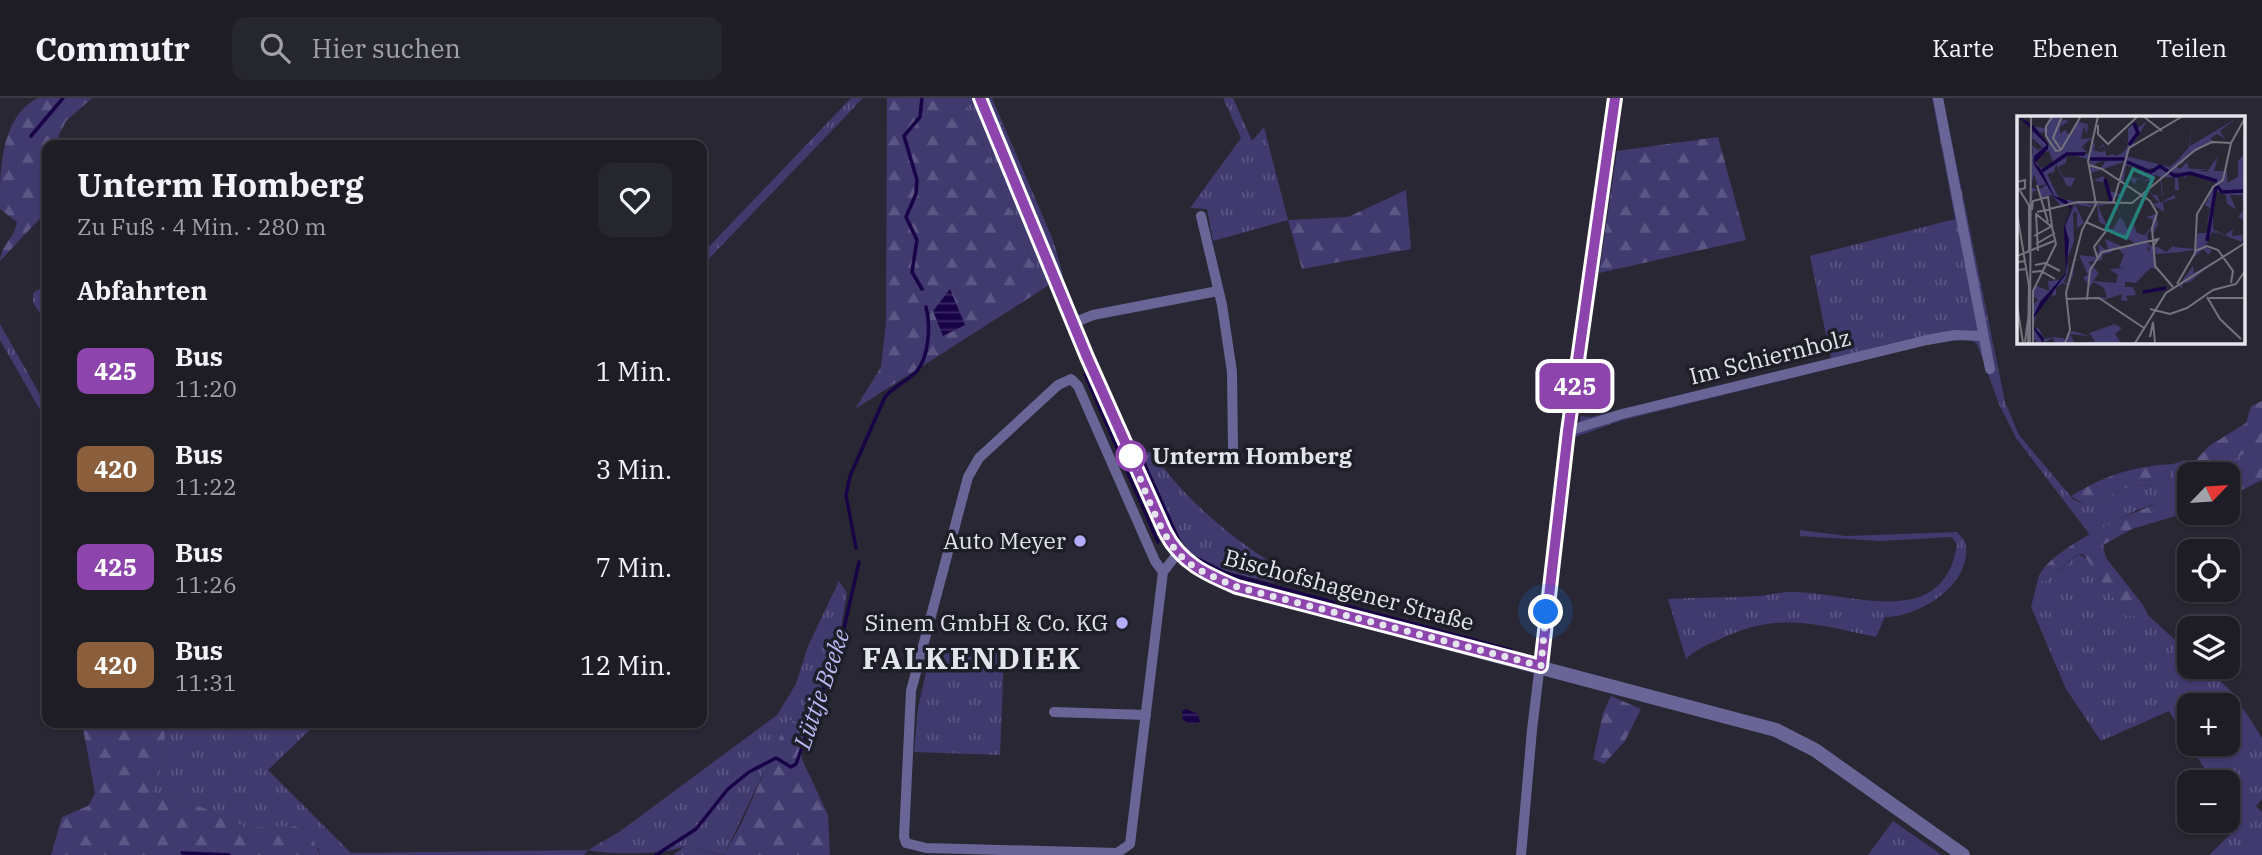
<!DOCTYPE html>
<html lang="de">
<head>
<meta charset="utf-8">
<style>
	:root { --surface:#1e1d26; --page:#26262e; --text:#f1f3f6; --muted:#a1a2a7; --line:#3c3b43 }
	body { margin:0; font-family:"IBM Plex Serif",serif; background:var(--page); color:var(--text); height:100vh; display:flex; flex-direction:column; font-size:26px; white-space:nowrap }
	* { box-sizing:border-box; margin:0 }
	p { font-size:23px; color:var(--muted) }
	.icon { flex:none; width:38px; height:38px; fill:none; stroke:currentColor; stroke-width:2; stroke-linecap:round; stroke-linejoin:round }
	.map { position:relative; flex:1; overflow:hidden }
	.details { position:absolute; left:42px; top:42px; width:665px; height:588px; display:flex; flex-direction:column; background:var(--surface); border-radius:14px; box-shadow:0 2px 5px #0004,0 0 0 2px var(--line) }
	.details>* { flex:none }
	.badge { padding:0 14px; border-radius:10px; font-size:24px; line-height:46px }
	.needle { width:46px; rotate:65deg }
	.tools { position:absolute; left:2177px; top:364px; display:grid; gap:14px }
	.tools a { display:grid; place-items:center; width:63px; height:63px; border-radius:14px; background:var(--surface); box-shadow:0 2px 5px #0004,0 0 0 2px var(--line); font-size:35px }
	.you { position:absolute; width:35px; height:35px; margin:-18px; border:5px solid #fff; border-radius:50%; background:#1a73e8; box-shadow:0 0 0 10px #1a73e833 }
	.map>.badge { position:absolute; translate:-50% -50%; box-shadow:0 0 0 4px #fff }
	h2 { padding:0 35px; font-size:26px; line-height:63px }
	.round { display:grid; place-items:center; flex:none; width:74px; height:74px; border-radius:14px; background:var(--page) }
	.summary { display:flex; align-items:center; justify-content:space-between; height:119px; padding:0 35px }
	h1 { font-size:33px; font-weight:800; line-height:52px }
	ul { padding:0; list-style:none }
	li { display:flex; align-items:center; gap:21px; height:98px; padding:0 35px }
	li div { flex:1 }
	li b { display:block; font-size:26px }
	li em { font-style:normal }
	li .badge { min-width:77px; font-weight:700; text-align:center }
	header { display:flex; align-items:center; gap:42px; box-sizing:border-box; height:98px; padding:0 35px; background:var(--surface); border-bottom:2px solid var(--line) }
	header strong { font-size:33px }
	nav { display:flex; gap:38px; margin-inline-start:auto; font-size:24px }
	.search { width:490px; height:63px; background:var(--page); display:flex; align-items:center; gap:18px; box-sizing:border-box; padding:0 24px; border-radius:14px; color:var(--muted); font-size:26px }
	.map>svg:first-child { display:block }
	.grass { fill:url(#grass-tufts) }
	.forest { fill:url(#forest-firs) }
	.water { fill:url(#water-rules) }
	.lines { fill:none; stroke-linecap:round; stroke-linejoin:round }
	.stream { stroke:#190347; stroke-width:3.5 }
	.minor { stroke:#696597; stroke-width:10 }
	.tertiary { stroke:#696597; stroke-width:14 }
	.line-casing { stroke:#fff; stroke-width:16 }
	.line { stroke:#8e44ad; stroke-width:10 }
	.walk { stroke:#e4e4ec; stroke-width:7; stroke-dasharray:0 12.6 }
	.stop-dot { fill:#fff; stroke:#8e44ad; stroke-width:3.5 }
	.poi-dot { fill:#b3adf9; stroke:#1e1e29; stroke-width:2.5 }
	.labels { text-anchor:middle; stroke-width:7; stroke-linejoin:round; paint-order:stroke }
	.street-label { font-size:23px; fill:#e4e4ec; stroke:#1e1e29 }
	.stop-label { font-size:23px; font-weight:bold; fill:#e4e4ec; stroke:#1e1e29; text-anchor:start }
	.poi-label { font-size:23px; fill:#e4e4ec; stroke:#1e1e29; text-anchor:end }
	.water-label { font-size:24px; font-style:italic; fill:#bab7f3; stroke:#1e1e29 }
	.district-label { font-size:30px; font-weight:bold; letter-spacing:2px; fill:#e4e4ec; stroke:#1e1e29 }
	.inset-river { fill:none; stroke:#190347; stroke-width:3.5 }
	.inset-road { fill:none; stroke:#73737d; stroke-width:2 }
	.view { fill:#24817b; fill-opacity:0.15; stroke:#24817b; stroke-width:3.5 }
	.inset-edge { fill:none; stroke:#e4e4ec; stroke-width:3.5 }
</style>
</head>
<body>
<header>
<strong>Commutr</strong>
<div class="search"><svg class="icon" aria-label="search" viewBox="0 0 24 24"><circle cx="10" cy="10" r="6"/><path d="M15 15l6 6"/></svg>Hier suchen</div>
<nav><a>Karte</a><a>Ebenen</a><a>Teilen</a></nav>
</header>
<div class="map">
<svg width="2262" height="757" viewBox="0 0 2262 757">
	<defs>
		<pattern id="grass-tufts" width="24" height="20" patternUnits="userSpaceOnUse" patternTransform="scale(1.75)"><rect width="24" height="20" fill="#403a6e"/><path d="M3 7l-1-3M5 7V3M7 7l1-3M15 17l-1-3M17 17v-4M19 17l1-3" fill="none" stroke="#5b5683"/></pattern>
		<pattern id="forest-firs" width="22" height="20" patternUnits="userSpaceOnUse" patternTransform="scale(1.75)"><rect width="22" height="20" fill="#403a6e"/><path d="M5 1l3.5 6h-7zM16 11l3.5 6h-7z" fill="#5b5683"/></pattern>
		<pattern id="water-rules" width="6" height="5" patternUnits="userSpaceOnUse" patternTransform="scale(1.75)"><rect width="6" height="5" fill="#190347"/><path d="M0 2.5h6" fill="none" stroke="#3a2862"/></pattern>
	</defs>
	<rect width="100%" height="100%" fill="#282733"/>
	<g class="grass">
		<polygon points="851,0 863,0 702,168 702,156"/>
		<polygon points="964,0 992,0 1053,142 1063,177 1043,191"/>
		<polygon points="1223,0 1233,0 1252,43 1264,29 1288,122 1213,143 1207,111 1190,110 1241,40"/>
		<polygon points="1932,0 1943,0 2005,304 2019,337 2073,401 2085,407 2133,387 2160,388 2169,381 2173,366 2185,362 2187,365 2195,363 2209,372 2262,348 2262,363 2228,381 2228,376 2189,376 2189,395 2137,412 2090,437 2016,340 1999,306 1977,246 1969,241 1928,246 1623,322 1575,339 1581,318 1591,319 1831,262 1810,158 1955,121"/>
		<polygon points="47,186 47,220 42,219 33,204 33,195"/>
		<polygon points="0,226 47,309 47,324 0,242"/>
		<path d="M 1151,353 C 1184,400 1228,438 1277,468 L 1274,485 C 1248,478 1214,474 1192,455 C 1171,438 1154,383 1142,357 Z"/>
		<path d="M 1800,432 L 1846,438 L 1957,434 L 1965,443 C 1975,484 1921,519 1885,519 L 1876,539 C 1815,526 1778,513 1718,542 C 1707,547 1695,552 1686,561 L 1668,501 C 1698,499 1729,500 1759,498 C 1770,497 1780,494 1791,494 C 1849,493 1944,536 1957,446 L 1952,439 L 1880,443 L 1800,438 Z"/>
		<polygon points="2079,456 2089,463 2125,516 2140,514 2143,507 2148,517 2189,555 2189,569 2206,569 2233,595 2262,640 2262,701 2256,708 2262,714 2262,757 2209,757 2240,727 2228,707 2228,684 2213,684 2189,646 2228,646 2228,607 2189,607 2189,645 2169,613 2101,643 2066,591 2031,509 2038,481 2044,484"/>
		<path d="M 839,483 L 847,495 L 835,564 L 808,629 L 789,622 L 724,757 L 685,748 C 666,757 610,757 588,752 L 584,757 L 320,757 L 318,750 L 245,730 L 207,711 L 151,694 C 160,677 170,643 161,625 L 317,625 L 268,672 L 351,755 L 588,752 L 619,734 L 777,617 L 796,586 L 808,548 Z"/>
		<polygon points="931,552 1004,554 1000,657 914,654 918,610"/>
		<polygon points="1893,723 1942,757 1868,757"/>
	</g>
	<g class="forest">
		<path d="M 38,0 L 92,0 L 66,23 L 54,47 L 47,47 L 47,113 L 0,163 C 0,149 15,139 17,124 L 0,111 C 0,73 0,19 38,0 Z"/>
		<polygon points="887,0 964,0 1043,191 855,311 881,269 886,225"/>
		<polygon points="1718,39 1746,142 1599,175 1617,53"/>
		<polygon points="1406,92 1411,151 1302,171 1288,122 1348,119"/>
		<polygon points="2262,303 2262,348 2209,372 2195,363 2209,348 2246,325 2251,308"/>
		<polygon points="2262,363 2262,382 2228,399 2228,381"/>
		<path d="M 2173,366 L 2169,381 L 2160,388 L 2133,387 L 2085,407 L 2071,398 C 2105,377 2134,368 2173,366 Z"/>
		<path d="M 2189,395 L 2189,414 L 2132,431 L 2103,447 L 2106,460 L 2143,507 L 2140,514 L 2132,519 L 2125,517 L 2083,456 L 2078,456 L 2044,484 L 2038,481 C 2047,448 2156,403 2189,395 Z"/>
		<polygon points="1611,598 1641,611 1625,643 1604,666 1593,661 1603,615"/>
		<polygon points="788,621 808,629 801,659 828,717 830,757 724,757 742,724"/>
		<path d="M 82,625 L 161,625 C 171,643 160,677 152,694 L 207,711 L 245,730 L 295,728 L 311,738 L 320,757 L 51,757 L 62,719 L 88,708 L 95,695 Z"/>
		<polygon points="685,748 722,757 673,757"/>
	</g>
	<g class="water">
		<polygon points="950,191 965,227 943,238 933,213"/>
		<polygon points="1186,611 1198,616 1200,624 1192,626 1183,622 1182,613"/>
	</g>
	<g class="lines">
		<g class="stream">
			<polyline points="922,0 920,19 904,38 917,82 916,96 906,119 917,142 912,174 922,191"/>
			<polyline points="31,38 63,0"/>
			<polyline points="1085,276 1158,444"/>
			<polyline points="1143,363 1181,447"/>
			<path d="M 856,450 L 846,397 L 850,378 L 885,299 C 894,288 906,284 916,274 C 929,260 931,227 926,209"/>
			<polyline points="1194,459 1228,476 1511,552"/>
			<polyline points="182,755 229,757"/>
			<polyline points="656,757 696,731 728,691 749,674 776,660 791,669 796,666 842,539 859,464"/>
		</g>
		<g class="minor">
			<polyline points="1938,0 1990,271"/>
			<polyline points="1201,118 1222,207 1232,274 1233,351"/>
			<polyline points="1073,225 1093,217 1218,193"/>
			<polyline points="1568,333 1622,316 1927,242 1955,237 1983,238"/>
			<polyline points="1163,474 1130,746 1117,755 926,750 906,745 904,739 911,593 968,379 979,360 1058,287 1071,281 1078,288 1155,463 1163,474 1178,455"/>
			<polyline points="1054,614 1146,617"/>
			<polyline points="1521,757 1532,632 1568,333 1615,0"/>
		</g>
		<polyline class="tertiary" points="980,0 1087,259 1172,447 1195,469 1237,489 1776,632 1815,652 1963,757"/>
	</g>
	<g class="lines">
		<defs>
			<path id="line" d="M 980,0 L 1087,259 L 1165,434 C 1181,465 1206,476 1237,489 L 1541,568 L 1568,333 L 1615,0"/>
		</defs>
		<use href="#line" class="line-casing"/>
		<use href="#line" class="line"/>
		<path class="walk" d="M 1131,358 C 1144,388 1160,440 1184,461 C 1199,474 1219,481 1237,489 L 1541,568 L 1546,514"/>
	</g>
	<circle class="stop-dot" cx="1131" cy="358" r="14"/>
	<g class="poi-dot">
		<circle cx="1080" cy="443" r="7"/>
		<circle cx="1122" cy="525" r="7"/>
	</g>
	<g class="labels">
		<g class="street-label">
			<text transform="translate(1770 259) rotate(-14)" y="8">Im Schiernholz</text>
			<text transform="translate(1349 492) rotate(15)" y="8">Bischofshagener Straße</text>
		</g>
		<g class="stop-label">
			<text x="1152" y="366">Unterm Homberg</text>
		</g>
		<g class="poi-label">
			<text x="1066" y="451">Auto Meyer</text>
			<text x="1108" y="533">Sinem GmbH &amp; Co. KG</text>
		</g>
		<g class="water-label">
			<text transform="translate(822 591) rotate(-71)" y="8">Lüttje Beeke</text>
		</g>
		<g class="district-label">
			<text x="972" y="571">FALKENDIEK</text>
		</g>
	</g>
	<g transform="translate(2017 18)">
		<rect width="228" height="228" fill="#282733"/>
		<path d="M 130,5 L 109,40 L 153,51 L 161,44 L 166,43 L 158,49 L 163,53 L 170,46 L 172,53 L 193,53 L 157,57 L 161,64 L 162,74 L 158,74 L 158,61 L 144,61 L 146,79 L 140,79 L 143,87 L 157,79 L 159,82 L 146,86 L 147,96 L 135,88 L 142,87 L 135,79 L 131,72 L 136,79 L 145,79 L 143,61 L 136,58 L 137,64 L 126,65 L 135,61 L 137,53 L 124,49 L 131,53 L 126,54 L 126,63 L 119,64 L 117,75 L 118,68 L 111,61 L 125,63 L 125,53 L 111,50 L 110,44 L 106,68 L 102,65 L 107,46 L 74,57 L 73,44 L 80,48 L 74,50 L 84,52 L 89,44 L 69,41 L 76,29 L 73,23 L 65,31 L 70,36 L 59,36 L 71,43 L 50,38 L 49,47 L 41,51 L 47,61 L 58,62 L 54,71 L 50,70 L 39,48 L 37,56 L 30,58 L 42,82 L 76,89 L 77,75 L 78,89 L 72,91 L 52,87 L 44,90 L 35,79 L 24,82 L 22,74 L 30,68 L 21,70 L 17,58 L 14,71 L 21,74 L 16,76 L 14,91 L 14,34 L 16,39 L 15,29 L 21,34 L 26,32 L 15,22 L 16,12 L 30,29 L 16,43 L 17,49 L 28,64 L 25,55 L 22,51 L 19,49 L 18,47 L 18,44 L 19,41 L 19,40 L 21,39 L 26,37 L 18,44 L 23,52 L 41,47 L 39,35 L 42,39 L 54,32 L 51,25 L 61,6 L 71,8 L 70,19 L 67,10 L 64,23 L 74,22 L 78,29 L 77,34 L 82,36 L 88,35 L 87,30 L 80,33 L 87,28 L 90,43 L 108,36 L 111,28 L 101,17 L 111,27 L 111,13 L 115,9 L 121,12 ZM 86,60 L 93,75 L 108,80 L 99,80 L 97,86 L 99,89 L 104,101 L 107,106 L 110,113 L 116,106 L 112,96 L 120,117 L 127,119 L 136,110 L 135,103 L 129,101 L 139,98 L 141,108 L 137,117 L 135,113 L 130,118 L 132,129 L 141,131 L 130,146 L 134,152 L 131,155 L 128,157 L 133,152 L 129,146 L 128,137 L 133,134 L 130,127 L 121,142 L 128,147 L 119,153 L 124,160 L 122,162 L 118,154 L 102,151 L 107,139 L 100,131 L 93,137 L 76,140 L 82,135 L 81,128 L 92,136 L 88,123 L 109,132 L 120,126 L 113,121 L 113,115 L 88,116 L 107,110 L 98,87 L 81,90 L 90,110 L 82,106 L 80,88 L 91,88 L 93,82 L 89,66 L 76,65 ZM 58,88 L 67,107 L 60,112 L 60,96 L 56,97 L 57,126 L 50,143 L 51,156 L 47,166 L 52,168 L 60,134 L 58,143 L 64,143 L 64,151 L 64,143 L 58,144 L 56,159 L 50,176 L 52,170 L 46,167 L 39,172 L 39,179 L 35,180 L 37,172 L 23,186 L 16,212 L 21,218 L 17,211 L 22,213 L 28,223 L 37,221 L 46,222 L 49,225 L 52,217 L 56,215 L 72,220 L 53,218 L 57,226 L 53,227 L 38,227 L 36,222 L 26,227 L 27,223 L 25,221 L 24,227 L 20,227 L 15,220 L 16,188 L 21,184 L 16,180 L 18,169 L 32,175 L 31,165 L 43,164 L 38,171 L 49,158 L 48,110 ZM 194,91 L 196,92 L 196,113 L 208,119 L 216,113 L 215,120 L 226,119 L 225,126 L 194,114 L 185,130 L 195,134 L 192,139 L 198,145 L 173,166 L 166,167 L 164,173 L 162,169 L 176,150 L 177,157 L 198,145 L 186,133 L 175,143 L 177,134 L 163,136 L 157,131 L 178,133 L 181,117 L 189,117 L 194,109 Z" fill="#403a6e"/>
		<path d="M 33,0 L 52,5 L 43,11 L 43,18 L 48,14 L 53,20 L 54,32 L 43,41 L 59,34 L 82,43 L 96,38 L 100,42 L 110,32 L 110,47 L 115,45 L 132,50 L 134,55 L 143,50 L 151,53 L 157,57 L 159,59 L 171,52 L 190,56 L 201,40 L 197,55 L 210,55 L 210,67 L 221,61 L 221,45 L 226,39 L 227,104 L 221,101 L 227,93 L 225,79 L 213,79 L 219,93 L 210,88 L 209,79 L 199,75 L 193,101 L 195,114 L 201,118 L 195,116 L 188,131 L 183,133 L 194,115 L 192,106 L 190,110 L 193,92 L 188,89 L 199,65 L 171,57 L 168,63 L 167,59 L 160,60 L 161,64 L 142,51 L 135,62 L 126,52 L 126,65 L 124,49 L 114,46 L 107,52 L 109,43 L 99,42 L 78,47 L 58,36 L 37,48 L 32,35 L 26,37 L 32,30 L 27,16 L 23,17 L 14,10 L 28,12 ZM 220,2 L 203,15 L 208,23 L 200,18 L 194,22 L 197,29 L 193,26 L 169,42 L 174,48 L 168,42 L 166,47 L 154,52 L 172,31 L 175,10 L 173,30 ZM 103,101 L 107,109 L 103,116 L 113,113 L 113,121 L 124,120 L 126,129 L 131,124 L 130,145 L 141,131 L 149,136 L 156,130 L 167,136 L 138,138 L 140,153 L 133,152 L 119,167 L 108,166 L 108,171 L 116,171 L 119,179 L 109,180 L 111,185 L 104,184 L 105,178 L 87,184 L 79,181 L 90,182 L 87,172 L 76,166 L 73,171 L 66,161 L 71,159 L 62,139 L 79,141 L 86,137 L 85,144 L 71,146 L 82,157 L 76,165 L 99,167 L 101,159 L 92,153 L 107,152 L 119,128 L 96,113 Z" fill="#403a6e"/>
		<path d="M 98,208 L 105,212 L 98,218 L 104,227 L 65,227 L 78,225 L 72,217 Z" fill="#403a6e"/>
		<path d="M 1,0 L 17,10 L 31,28 L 31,33 L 18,47 L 25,55 L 37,80 L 49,84 L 55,91 L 48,110 L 52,124 L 49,158 L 17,202 L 17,211 L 27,222 L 26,227 L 16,212 L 16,201 L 23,186 L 49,157 L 47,111 L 54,92 L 37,81 L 17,48 L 17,40 L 30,29 Z" fill="#190347"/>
		<path class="inset-river" d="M 112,29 L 121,17 L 117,7M 73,43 L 108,43M 110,46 L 134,56 L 143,50 L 158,60 L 173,57 L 200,65M 25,55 L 50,38 L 68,38M 88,63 L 94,85M 200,70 L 205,76 L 228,75M 190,125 L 199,70M 126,176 L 149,172"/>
		<path class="inset-road" d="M 36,0 L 29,10 L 29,20 L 39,35 L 44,34M 126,0 L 145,15M 81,9 L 81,18 L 91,28 L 121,0M 44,34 L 64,0M 44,34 L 36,22 L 45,0M 72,49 L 85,53 L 133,85 L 140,97 L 135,112 L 138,150 L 156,171M 0,66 L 8,64 L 8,72 L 2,74M 20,69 L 31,106M 0,70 L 13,91M 96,87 L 112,32 L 166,0M 15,94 L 16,85 L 31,81 L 35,110 L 17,120M 20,96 L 61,86 L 115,87 L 178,34 L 195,26 L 214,27M 0,97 L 12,170 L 11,227M 19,97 L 21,135M 69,106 L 89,115 L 77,131 L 81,143M 19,128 L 38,117M 12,135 L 12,90M 178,135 L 190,130 L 201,134 L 216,155 L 214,167M 0,140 L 37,125M 18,149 L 28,147 L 43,155M 9,153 L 0,154 L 1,146 L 9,145M 15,156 L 24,155 L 38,163M 160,168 L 178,137 L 180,98 L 196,71 L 206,64 L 214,27 L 228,2M 190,181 L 203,203 L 224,223M 192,182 L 228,182M 49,183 L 82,182 L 127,212M 70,184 L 73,154 L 85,136 L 141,123 L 137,129M 0,189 L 6,227M 133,193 L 153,198 L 170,192 L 196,174 L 219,168 L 228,155M 133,221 L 136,206 L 138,227M 8,226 L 12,196M 13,227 L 14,0M 16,227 L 16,175 L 39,128 L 35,111 L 19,98M 48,227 L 53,214 L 49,177 L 65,114 L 79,88 L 71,45 L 81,0M 118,227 L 149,177 L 228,127"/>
		<path class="view" d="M 116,53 L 136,62 L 109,122 L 89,113 Z"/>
		<rect width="228" height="228" class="inset-edge"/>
	</g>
</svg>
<div class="tools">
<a><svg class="needle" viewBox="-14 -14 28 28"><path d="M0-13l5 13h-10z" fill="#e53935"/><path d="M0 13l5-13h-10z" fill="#a1a2a7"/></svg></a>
<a><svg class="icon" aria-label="locate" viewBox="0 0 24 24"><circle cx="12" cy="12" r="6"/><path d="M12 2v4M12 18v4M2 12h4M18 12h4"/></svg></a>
<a><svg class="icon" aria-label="layers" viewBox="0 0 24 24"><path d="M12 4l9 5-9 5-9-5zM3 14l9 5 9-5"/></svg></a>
<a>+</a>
<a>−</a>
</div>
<div class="you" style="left:1546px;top:514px"></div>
<b class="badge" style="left:1575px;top:288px;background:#8e44ad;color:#fff">425</b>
<section class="details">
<div class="summary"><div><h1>Unterm Homberg</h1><p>Zu Fuß · 4 Min. · 280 m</p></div><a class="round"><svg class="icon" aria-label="heart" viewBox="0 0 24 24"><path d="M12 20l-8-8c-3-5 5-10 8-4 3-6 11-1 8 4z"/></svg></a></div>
<h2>Abfahrten</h2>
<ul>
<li><span class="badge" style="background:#8e44ad;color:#fff">425</span><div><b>Bus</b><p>11:20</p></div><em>1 Min.</em></li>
<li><span class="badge" style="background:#8b5e3c;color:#fff">420</span><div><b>Bus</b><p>11:22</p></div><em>3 Min.</em></li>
<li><span class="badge" style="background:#8e44ad;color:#fff">425</span><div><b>Bus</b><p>11:26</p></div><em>7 Min.</em></li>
<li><span class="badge" style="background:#8b5e3c;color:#fff">420</span><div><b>Bus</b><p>11:31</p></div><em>12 Min.</em></li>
</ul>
</section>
</div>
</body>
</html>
